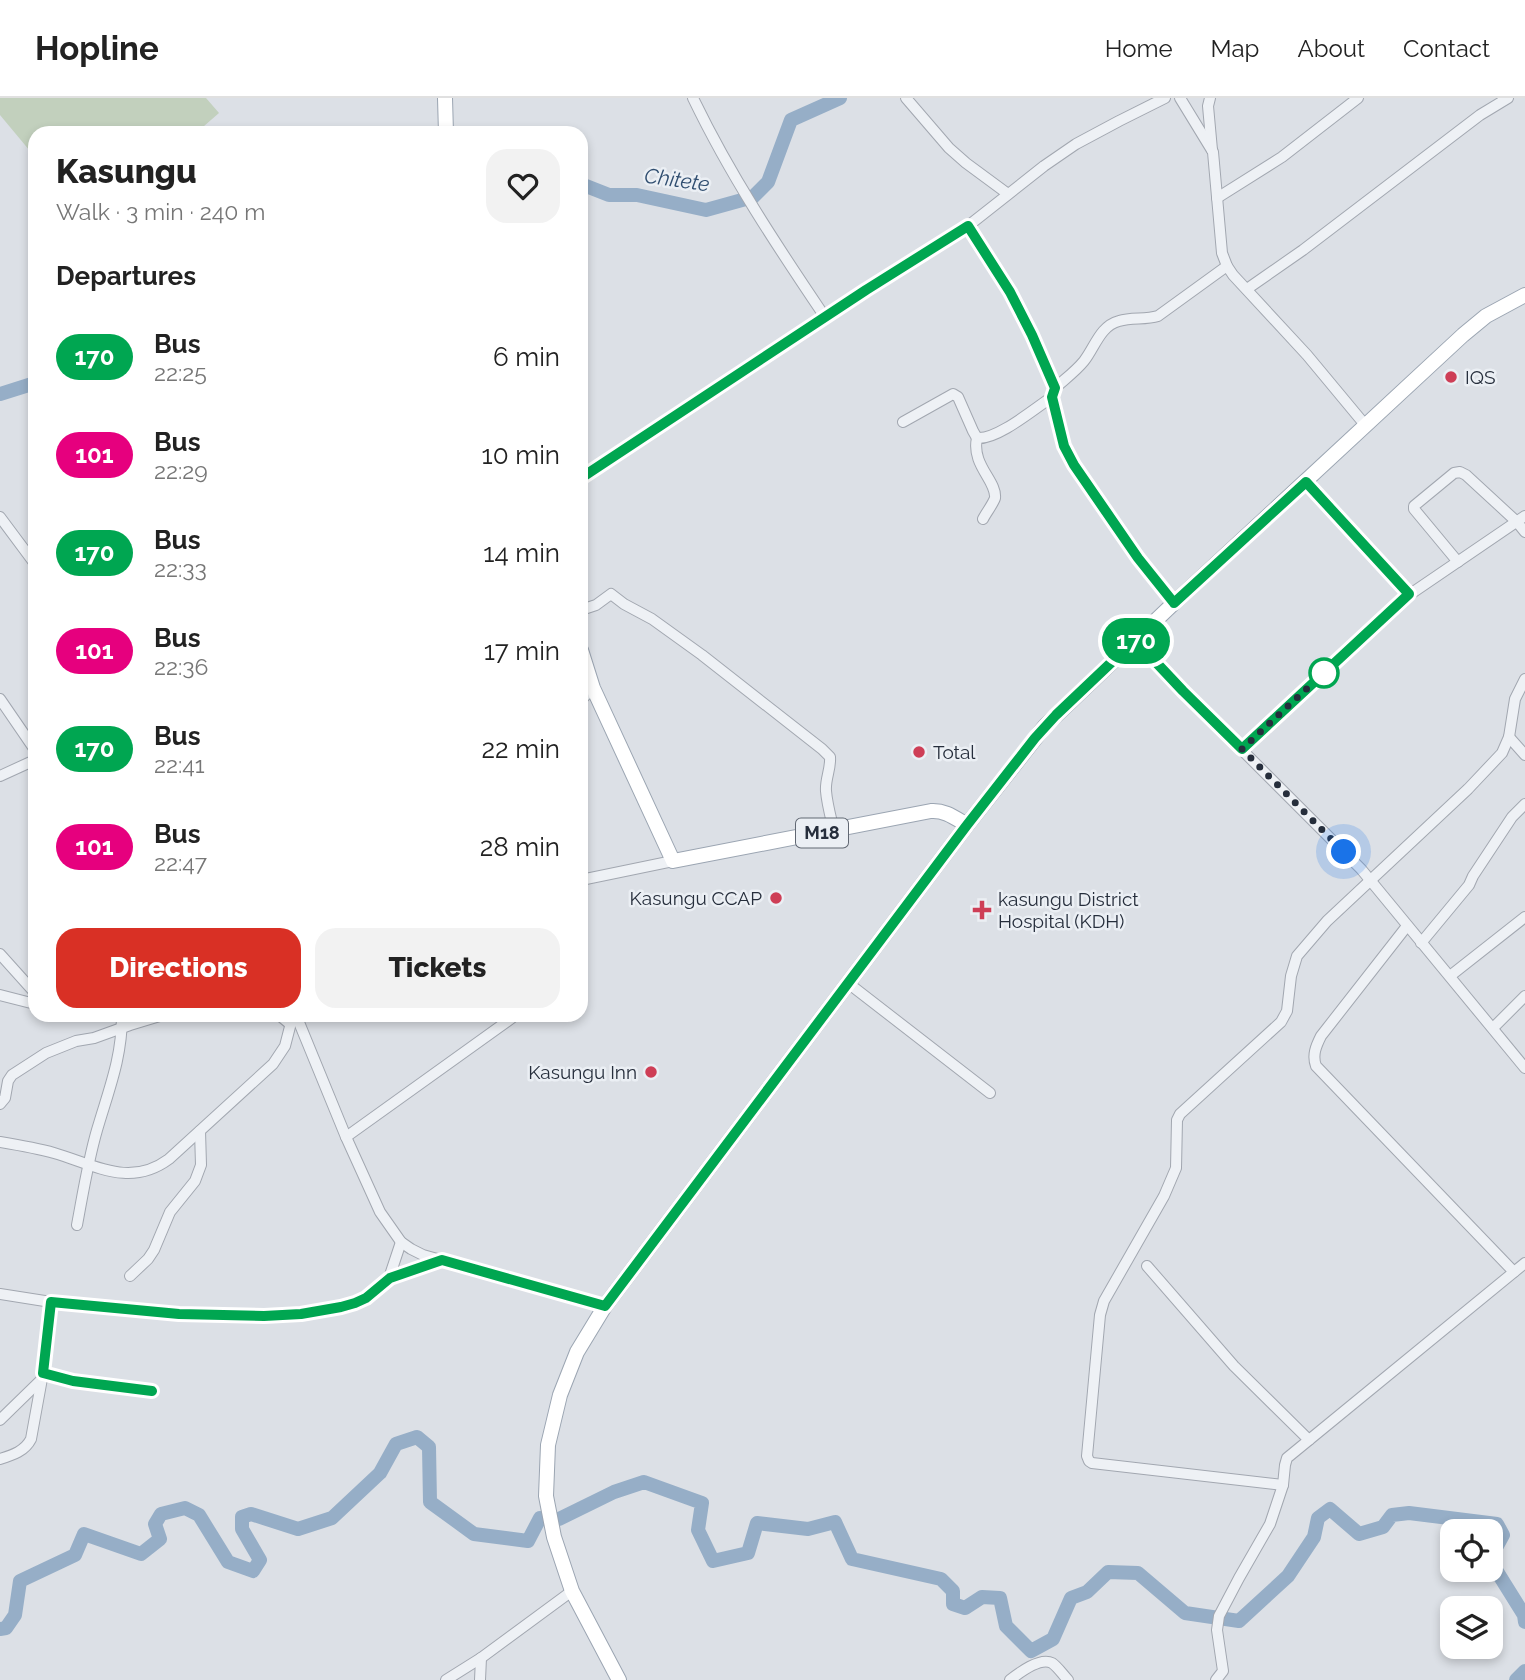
<!DOCTYPE html>
<html lang="en">
<head>
<meta charset="utf-8">
<style>
	:root { --surface:#fff; --page:#f2f2f2; --text:#222; --muted:#767676; --line:#e0e0e0; --accent:#d93025 }
	body { margin:0; font-family:Raleway,sans-serif; background:var(--page); color:var(--text); height:100vh; display:flex; flex-direction:column; font-size:26px; white-space:nowrap }
	* { box-sizing:border-box; margin:0 }
	p { font-size:23px; color:var(--muted) }
	.icon { flex:none; width:38px; height:38px; fill:none; stroke:currentColor; stroke-width:2; stroke-linecap:round; stroke-linejoin:round }
	.map { position:relative; flex:1; overflow:hidden }
	.details { position:absolute; left:28px; top:28px; width:560px; height:896px; display:flex; flex-direction:column; background:var(--surface); border-radius:21px; box-shadow:0 4px 10px #0003 }
	.details>* { flex:none }
	.badge { padding:0 14px; border-radius:23px; font-size:24px; line-height:46px }
	.controls { position:absolute; left:1440px; top:1421px; display:grid; gap:14px }
	.controls a { display:grid; place-items:center; width:63px; height:63px; border-radius:14px; background:var(--surface); box-shadow:0 4px 10px #0003; font-size:35px }
	.you { position:absolute; width:35px; height:35px; margin:-18px; border:5px solid #fff; border-radius:50%; background:#1a73e8; box-shadow:0 0 0 10px #1a73e833 }
	.map>.badge { position:absolute; translate:-50% -50%; box-shadow:0 0 0 4px #fff }
	h2 { padding:0 28px; font-size:26px; line-height:63px }
	.round { display:grid; place-items:center; flex:none; width:74px; height:74px; border-radius:21px; background:var(--page) }
	.headline { display:flex; align-items:center; justify-content:space-between; height:119px; padding:0 28px }
	h1 { font-size:33px; font-weight:800; line-height:52px }
	.button { display:flex; gap:14px; margin-top:auto; padding:14px 28px }
	.button a { flex:1; height:80px; border-radius:21px; background:var(--accent); color:#fff; font-size:28px; font-weight:800; line-height:80px; text-align:center }
	.button a+a { background:var(--page); color:var(--text) }
	ul { padding:0; list-style:none }
	li { display:flex; align-items:center; gap:21px; height:98px; padding:0 28px }
	li div { flex:1 }
	li b { display:block; font-size:26px }
	li em { font-style:normal }
	li .badge { min-width:77px; font-weight:700; text-align:center }
	header { display:flex; align-items:center; gap:42px; box-sizing:border-box; height:98px; padding:0 35px; background:var(--surface); border-bottom:2px solid var(--line) }
	header strong { font-size:33px }
	nav { display:flex; gap:38px; margin-inline-start:auto; font-size:24px }
	.map>svg:first-child { display:block }
	.green { fill:#c2d0bd }
	.lines { fill:none; stroke-linecap:round; stroke-linejoin:round }
	.river { stroke:#96aec7; stroke-width:14 }
	.minor-casing { stroke:#a2a7b0; stroke-width:12 }
	.major-casing { stroke:#9ba5b2; stroke-width:16 }
	.minor { stroke:#eef1f5; stroke-width:10 }
	.major { stroke:#fff; stroke-width:14 }
	.line-casing { stroke:#fff; stroke-width:16 }
	.line { stroke:#00a651; stroke-width:10 }
	.walk { stroke:#262e3c; stroke-width:7; stroke-dasharray:0 12.6 }
	.poi-dot { fill:#ce3e56; stroke:#ebeff4; stroke-width:2.5 }
	.stop-dot { fill:#fff; stroke:#00a651; stroke-width:3.5 }
	.labels { text-anchor:middle; stroke-width:5; stroke-linejoin:round; paint-order:stroke }
	.shield { fill:#ebeff4; stroke:#616873; stroke-width:2 }
	.shield-label { font-size:18px; font-weight:bold; fill:#262e3c }
	.poi-label { font-size:19px; fill:#262e3c; stroke:#ebeff4; text-anchor:start }
	.water-label { font-size:21px; font-style:italic; fill:#304e70; stroke:#ebeff4 }
</style>
</head>
<body>
<header>
<strong>Hopline</strong>
<nav><a>Home</a><a>Map</a><a>About</a><a>Contact</a></nav>
</header>
<div class="map">
<svg width="1525" height="1582" viewBox="0 0 1525 1582">
	<rect width="100%" height="100%" fill="#dce0e6"/>
	<polygon class="green" points="0,0 206,0 219,15 196,35 35,35 35,59 0,17"/>
	<g class="lines">
		<g class="river">
			<polyline points="581,86 609,97 637,97 706,112 753,99 768,84 791,22 840,0"/>
			<polyline points="0,296 35,285"/>
			<polyline points="559,1421 614,1394 644,1384 702,1405 698,1432 713,1463 748,1455 757,1425 808,1431 835,1424 852,1461 941,1481 953,1493 953,1506 965,1510 982,1499 1000,1500 1006,1528 1031,1553 1053,1541 1071,1500 1087,1494 1108,1474 1138,1475 1185,1515 1239,1523 1288,1478 1314,1439 1318,1420 1330,1411 1359,1436 1383,1429 1392,1417 1409,1415 1497,1426 1503,1437 1491,1459"/>
			<polyline points="1491,1464 1524,1517 1525,1524"/>
			<polyline points="0,1531 6,1530 15,1517 20,1483 75,1457 84,1436 141,1456 160,1441 155,1426 161,1416 185,1410 199,1417 228,1464 253,1473 260,1462 242,1431 242,1419 251,1416 298,1431 332,1420 380,1375 396,1346 417,1339 429,1349 430,1404 474,1436 528,1443 540,1420"/>
			<polyline points="1516,1582 1525,1573"/>
		</g>
		<defs>
			<g id="minor">
				<path d="M 693,0 C 730,77 777,148 825,219"/>
				<polyline points="906,0 949,50 966,65 1008,96"/>
				<polyline points="1180,0 1213,54 1222,155 1227,168 1233,177 1307,257 1366,328"/>
				<polyline points="1210,0 1208,8 1212,52"/>
				<polyline points="1217,100 1282,59 1358,0"/>
				<polyline points="968,128 1010,194 1032,237 1055,290 1052,299 1064,349 1074,367 1138,460 1174,505"/>
				<polyline points="1247,191 1303,152 1480,17 1508,0"/>
				<path d="M 1055,290 C 1065,281 1076,273 1084,263 C 1095,249 1100,228 1119,223 C 1132,219 1145,222 1158,218 L 1227,168"/>
				<path d="M 903,324 L 953,296 L 958,299 L 973,333 L 977,340 C 997,342 1034,311 1052,299"/>
				<path d="M 977,340 C 971,367 997,383 995,400 C 993,406 986,415 983,421"/>
				<polyline points="581,380 866,192 968,128 1044,68 1076,46 1119,23 1165,0"/>
				<polyline points="1306,384 1409,497"/>
				<polyline points="0,419 35,466"/>
				<polyline points="1458,464 1414,411 1414,408 1454,375 1460,374 1466,377 1517,424 1525,434"/>
				<path d="M 581,512 L 596,507 L 611,496 L 624,506 L 652,521 L 702,557 L 822,651 L 830,659 C 831,671 825,681 826,693 C 827,706 831,720 834,733"/>
				<polyline points="1135,542 1183,593 1361,771 1525,970"/>
				<polyline points="0,601 35,652"/>
				<polyline points="581,602 593,590"/>
				<polyline points="1509,639 1525,657"/>
				<polyline points="1242,651 1409,497 1525,418"/>
				<polyline points="0,678 35,662"/>
				<polyline points="581,782 673,763"/>
				<path d="M 1407,828 L 1321,938 C 1316,948 1312,957 1316,968 L 1514,1174"/>
				<polyline points="1421,845 1469,787 1473,778 1512,719 1525,706"/>
				<polyline points="0,856 35,895"/>
				<polyline points="1450,878 1525,819"/>
				<polyline points="848,885 990,995"/>
				<polyline points="0,897 35,906"/>
				<polyline points="279,917 290,926"/>
				<polyline points="296,917 346,1039 380,1114 401,1144 411,1151 423,1157 605,1208"/>
				<polyline points="1493,930 1525,898"/>
				<polyline points="0,1006 5,1000 8,983 12,977 46,955 76,943 94,940 130,927 163,917"/>
				<polyline points="346,1039 516,917"/>
				<path d="M 0,1044 C 18,1047 36,1050 54,1055 C 95,1067 130,1090 169,1061 L 273,966 L 285,948 L 293,917"/>
				<path d="M 77,1127 C 83,1095 88,1063 97,1032 C 109,991 122,960 122,917"/>
				<polyline points="1147,1168 1234,1268 1309,1342"/>
				<polyline points="130,1178 148,1161 154,1152 170,1114 195,1083 201,1067 200,1033"/>
				<polyline points="389,1180 401,1144"/>
				<polyline points="0,1196 51,1204 179,1216 263,1218 301,1216 341,1209 355,1205 366,1200 389,1180 442,1162"/>
				<polyline points="43,1275 73,1283 152,1293"/>
				<polyline points="0,1322 42,1281"/>
				<path d="M 0,1361 C 13,1357 25,1353 31,1341 L 43,1275 L 51,1204"/>
				<polyline points="1283,1387 1092,1365 1089,1363 1087,1358 1100,1217 1104,1203 1164,1098 1176,1070 1177,1022 1180,1016 1281,924 1287,913 1291,878 1297,858 1327,823 1468,691 1502,655 1509,639 1515,601 1525,581"/>
				<polyline points="446,1582 481,1560 572,1493"/>
				<polyline points="480,1582 481,1560"/>
				<path d="M 1010,1582 C 1019,1575 1040,1559 1052,1565 C 1058,1569 1063,1577 1068,1582"/>
				<polyline points="1216,1582 1223,1573 1217,1532 1219,1518 1239,1480 1270,1426 1283,1387 1285,1367 1287,1360 1525,1165"/>
			</g>
			<g id="major">
				<polyline points="445,0 446,35"/>
				<path d="M 581,552 L 593,590 L 673,763 L 931,713 C 945,712 955,720 967,727"/>
				<polyline points="619,1582 572,1493 554,1439 546,1398 548,1347 560,1297 577,1254 605,1208 967,727 1045,628 1174,505 1463,237 1486,218 1525,197"/>
			</g>
		</defs>
		<use href="#minor" class="minor-casing"/>
		<use href="#major" class="major-casing"/>
		<use href="#minor" class="minor"/>
		<use href="#major" class="major"/>
	</g>
	<g class="lines">
		<defs>
			<polyline id="line" points="152,1293 73,1283 43,1275 51,1204 179,1216 264,1218 301,1216 341,1209 355,1205 366,1200 390,1180 442,1162 605,1208 967,727 1035,640 1056,617 1135,542 1183,593 1242,651 1409,496 1306,384 1174,505 1138,460 1074,367 1064,348 1052,299 1055,290 1032,237 1010,194 968,128 866,192 581,380"/>
		</defs>
		<use href="#line" class="line-casing"/>
		<use href="#line" class="line"/>
		<polyline class="walk" points="1324,575 1329,570 1242,651 1344,754"/>
	</g>
	<g class="poi-dot">
		<circle cx="1451" cy="279" r="7"/>
		<circle cx="919" cy="654" r="7"/>
		<circle cx="776" cy="800" r="7"/>
		<path d="M978.5 801.5h7v7h7v7h-7v7h-7v-7h-7v-7h7z"/>
		<circle cx="651" cy="974" r="7"/>
	</g>
	<circle class="stop-dot" cx="1324" cy="575" r="14"/>
	<g class="labels">
		<rect class="shield" x="796" y="720.5" width="52" height="29" rx="5"/>
		<g class="shield-label">
			<text x="822" y="741">M18</text>
		</g>
		<g class="poi-label">
			<text x="1465" y="286">IQS</text>
			<text x="933" y="661">Total</text>
			<text x="762" y="807" text-anchor="end">Kasungu CCAP</text>
			<text x="998" y="808">kasungu District<tspan x="998" dy="22">Hospital (KDH)</tspan></text>
			<text x="637" y="981" text-anchor="end">Kasungu Inn</text>
		</g>
		<g class="water-label">
			<text transform="translate(677 82) rotate(8)" y="7">Chitete</text>
		</g>
	</g>
</svg>
<div class="controls">
<a><svg class="icon" aria-label="locate" viewBox="0 0 24 24"><circle cx="12" cy="12" r="6"/><path d="M12 2v4M12 18v4M2 12h4M18 12h4"/></svg></a>
<a><svg class="icon" aria-label="layers" viewBox="0 0 24 24"><path d="M12 4l9 5-9 5-9-5zM3 14l9 5 9-5"/></svg></a>
</div>
<div class="you" style="left:1344px;top:754px"></div>
<b class="badge" style="left:1136px;top:543px;background:#00a651;color:#fff">170</b>
<section class="details">
<div class="headline"><div><h1>Kasungu</h1><p>Walk · 3 min · 240 m</p></div><a class="round"><svg class="icon" aria-label="heart" viewBox="0 0 24 24"><path d="M12 20l-8-8c-3-5 5-10 8-4 3-6 11-1 8 4z"/></svg></a></div>
<h2>Departures</h2>
<ul>
<li><span class="badge" style="background:#00a651;color:#fff">170</span><div><b>Bus</b><p>22:25</p></div><em>6 min</em></li>
<li><span class="badge" style="background:#e6007e;color:#fff">101</span><div><b>Bus</b><p>22:29</p></div><em>10 min</em></li>
<li><span class="badge" style="background:#00a651;color:#fff">170</span><div><b>Bus</b><p>22:33</p></div><em>14 min</em></li>
<li><span class="badge" style="background:#e6007e;color:#fff">101</span><div><b>Bus</b><p>22:36</p></div><em>17 min</em></li>
<li><span class="badge" style="background:#00a651;color:#fff">170</span><div><b>Bus</b><p>22:41</p></div><em>22 min</em></li>
<li><span class="badge" style="background:#e6007e;color:#fff">101</span><div><b>Bus</b><p>22:47</p></div><em>28 min</em></li>
</ul>
<div class="button"><a>Directions</a><a>Tickets</a></div>
</section>
</div>
</body>
</html>
